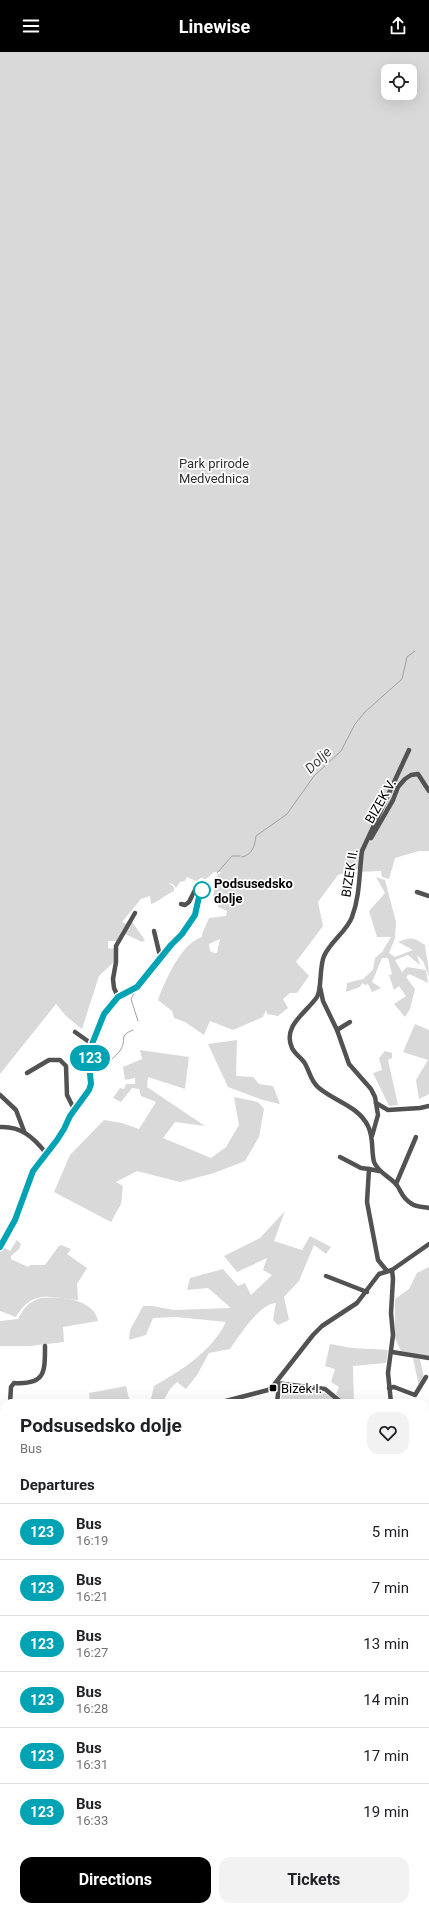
<!DOCTYPE html>
<html lang="en">
<head>
<meta charset="utf-8">
<style>
	:root { --surface:#fff; --page:#f2f2f2; --text:#202124; --muted:#757577; --line:#e0e0e0; --accent:#000 }
	body { margin:0; font-family:Roboto,sans-serif; background:var(--page); color:var(--text); height:100vh; display:flex; flex-direction:column; font-size:15px; white-space:nowrap }
	* { box-sizing:border-box; margin:0 }
	p { font-size:13px; color:var(--muted) }
	.icon { flex:none; width:22px; height:22px; fill:none; stroke:currentColor; stroke-width:2; stroke-linecap:round; stroke-linejoin:round }
	.map { position:relative; flex:1; overflow:hidden }
	.details { position:absolute; left:0px; top:1347px; width:429px; height:512px; display:flex; flex-direction:column; background:var(--surface); border-radius:12px 12px 0 0; box-shadow:0 4px 16px #0002 }
	.details>* { flex:none }
	.badge { padding:0 8px; border-radius:13px; font-size:14px; line-height:26px }
	.controls { position:absolute; left:381px; top:12px; display:grid; gap:8px }
	.controls a { display:grid; place-items:center; width:36px; height:36px; border-radius:8px; background:var(--surface); box-shadow:0 4px 16px #0002; font-size:20px }
	.map>.badge { position:absolute; translate:-50% -50%; box-shadow:0 0 0 2px #fff }
	h2 { padding:0 20px; font-size:15px; line-height:36px }
	.round { display:grid; place-items:center; flex:none; width:42px; height:42px; border-radius:12px; background:var(--page) }
	.headline { display:flex; align-items:center; justify-content:space-between; height:68px; padding:0 20px }
	h1 { font-size:19px; font-weight:700; line-height:30px }
	.action { display:flex; gap:8px; margin-top:auto; padding:8px 20px }
	.action a { flex:1; height:46px; border-radius:12px; background:var(--accent); color:#fff; font-size:16px; font-weight:700; line-height:46px; text-align:center }
	.action a+a { background:var(--page); color:var(--text) }
	ul { padding:0; list-style:none }
	li { display:flex; align-items:center; gap:12px; height:56px; padding:0 20px; border-top:1px solid var(--line) }
	li div { flex:1 }
	li b { display:block; font-size:15px }
	li em { font-style:normal }
	li .badge { min-width:44px; font-weight:700; text-align:center }
	header { display:flex; justify-content:space-between; align-items:center; height:52px; padding:0 20px; background:var(--accent); color:#fff; font-size:18px; font-weight:700 }
	.map>svg:first-child { display:block }
	.green { fill:#d9d9d9; fill-rule:evenodd }
	.lines { fill:none; stroke-linecap:round; stroke-linejoin:round }
	.stream { stroke:#a0a0a0; stroke-width:1 }
	.major-casing { stroke:#dbdbdb; stroke-width:8 }
	.minor { stroke:#525252; stroke-width:4.5 }
	.major { stroke:#000; stroke-width:6 }
	.rail { stroke:#000; stroke-width:1; stroke-dasharray:6 2 1 2; stroke-linecap:butt }
	.line-casing { stroke:#fff; stroke-width:9 }
	.line { stroke:#00a3b4; stroke-width:6 }
	.stop-dot { fill:#fff; stroke:#00a3b4; stroke-width:2 }
	.poi-dot { fill:#000; stroke:#fff; stroke-width:1.5 }
	.labels { text-anchor:middle; stroke-width:3.5; stroke-linejoin:round; paint-order:stroke }
	.park-label { font-size:13px; fill:#303030; stroke:#fff }
	.street-label { font-size:13px; fill:#000; stroke:#fff }
	.stop-label { font-size:13px; font-weight:bold; fill:#000; stroke:#fff; text-anchor:start }
	.poi-label { font-size:13px; fill:#000; stroke:#fff; text-anchor:start }
	.water-label { font-size:14px; font-style:italic; fill:#414141; stroke:#fff }
</style>
</head>
<body>
<header><svg class="icon" aria-label="menu" viewBox="0 0 24 24"><path d="M4 6h16M4 12h16M4 18h16"/></svg>Linewise<svg class="icon" aria-label="share" viewBox="0 0 24 24"><path d="M12 15V3M7 8l5-5 5 5M5 13v7h14v-7"/></svg></header>
<div class="map">
<svg width="429" height="1859" viewBox="0 0 429 1859">
	<rect width="100%" height="100%" fill="#fff"/>
	<g class="green">
		<path d="M 0,0 L 429,0 L 429,799 L 419,799 L 395,806 L 389,827 L 382,825 L 381,819 L 358,820 L 358,817 L 338,823 L 318,850 L 323,874 L 296,910 L 309,924 L 297,941 L 290,941 L 283,947 L 288,956 L 278,964 L 267,962 L 266,958 L 263,965 L 233,978 L 210,969 L 204,983 L 185,970 L 174,966 L 172,959 L 158,948 C 165,929 181,891 202,885 L 202,882 L 209,866 L 226,864 L 227,859 L 218,855 L 218,849 L 213,845 L 216,825 L 221,820 L 214,820 L 206,827 L 201,826 L 196,829 L 187,825 L 185,829 L 180,830 L 176,836 L 173,832 L 169,831 L 174,835 L 174,839 C 166,842 157,851 151,852 L 150,844 L 141,847 L 122,870 L 127,872 L 117,889 L 108,889 L 108,896 L 115,897 L 115,909 L 99,924 L 82,977 L 66,964 L 56,952 L 0,1022 ZM 388,19 L 410,19 L 410,41 L 388,41 ZM 220,887 L 217,901 L 214,901 L 210,899 L 209,892 Z"/>
		<path d="M 376,825 L 385,828 L 396,870 L 395,886 L 389,901 L 395,905 L 413,898 L 398,890 C 411,885 413,885 425,893 C 426,904 429,913 429,924 L 423,909 L 417,903 L 420,913 L 408,903 L 395,908 L 402,920 L 407,915 L 426,918 L 428,931 L 409,922 L 406,925 L 415,937 L 410,957 L 405,965 L 394,952 L 406,944 L 399,934 L 394,938 L 389,923 L 392,922 L 388,906 L 382,906 L 372,930 L 381,936 L 372,940 L 368,932 L 365,933 L 362,931 L 360,935 L 346,940 L 347,931 L 363,927 L 373,918 L 375,906 L 382,900 L 391,885 L 377,885 L 369,859 L 385,841 Z"/>
		<polygon points="132,870 145,888 142,890 123,881"/>
		<polygon points="415,972 429,978 429,1042 419,1047 416,1028 428,1008 403,1000"/>
		<polygon points="237,988 236,1024 253,1025 259,1032 273,1034 280,1052 263,1048 228,1035 208,992"/>
		<polygon points="140,998 189,1005 185,1037 148,1025 147,1035 205,1074 175,1070 163,1086 211,1106 226,1095 239,1073 234,1045 258,1050 264,1057 259,1085 245,1109 214,1121 180,1130 137,1119 116,1130 123,1134 121,1152 111,1170 54,1140 70,1103 104,1068 122,1071 139,1077 156,1050 141,1044 139,1037 132,1036 121,1050 113,1046 120,1036 124,1037 126,1032 135,1032 135,1026 125,1028 123,1015 142,1007"/>
		<polygon points="385,999 392,1001 392,1006 388,1008 398,1053 389,1054 373,1021 382,1018 379,1006"/>
		<path d="M 285,1159 L 274,1189 L 302,1198 L 310,1184 L 331,1195 L 326,1202 L 314,1193 L 299,1229 L 284,1245 L 289,1268 L 278,1273 L 273,1268 L 276,1251 C 259,1252 240,1283 230,1297 L 209,1301 L 197,1323 L 186,1337 L 177,1330 L 170,1337 L 162,1351 L 150,1351 L 154,1334 C 182,1318 211,1300 226,1270 L 176,1265 L 153,1266 L 146,1283 L 129,1288 L 130,1278 L 143,1254 L 152,1254 L 174,1258 L 231,1256 L 208,1236 L 187,1238 L 190,1226 L 223,1217 L 238,1234 L 245,1231 L 251,1243 L 272,1223 L 263,1218 L 267,1206 L 237,1220 L 224,1204 L 260,1186 Z"/>
		<path d="M 17,1188 L 21,1192 L 19,1197 L 11,1204 L 11,1207 L 28,1215 L 31,1213 L 45,1213 L 58,1195 L 61,1193 L 71,1197 L 67,1202 L 87,1216 L 77,1232 L 78,1248 C 51,1246 33,1236 16,1265 L 0,1259 L 0,1198 L 2,1194 L 10,1199 Z"/>
		<polygon points="429,1215 429,1305 401,1299 395,1286 395,1247 409,1237 417,1221"/>
		<path d="M 41,1246 C 60,1244 94,1247 98,1269 L 63,1275 L 64,1290 L 30,1294 L 0,1294 L 0,1269 L 18,1267 C 24,1256 28,1250 41,1246 Z"/>
		<polygon points="330,1292 352,1296 388,1298 386,1311 353,1314 354,1351 344,1351 336,1342 339,1335 331,1330 335,1317 325,1314"/>
		<polygon points="413,1306 420,1307 424,1326 419,1335"/>
		<polygon points="126,1334 130,1351 90,1351 89,1341"/>
		<path d="M 283,1335 C 301,1336 326,1337 340,1351 L 280,1351 Z"/>
		<polygon points="425,1356 429,1357 429,1381 425,1381"/>
		<polygon points="0,1363 4,1364 4,1383 0,1383"/>
		<polygon points="425,1418 429,1418 429,1449 425,1446"/>
		<polygon points="425,1493 429,1497 429,1512 425,1512"/>
		<polygon points="425,1524 429,1525 429,1725 425,1725"/>
		<rect x="425" y="1827" width="4" height="17"/>
	</g>
	<g class="lines">
		<g class="stream">
			<path d="M 242,805 C 252,803 255,794 256,784 L 287,762 L 314,724 L 341,699 L 355,672 L 365,660 L 402,627 L 407,605 L 415,599"/>
			<polyline points="217,821 232,804 240,804"/>
			<polyline points="190,874 198,866 199,857"/>
			<polyline points="184,883 186,880"/>
			<polyline points="172,895 179,889"/>
			<polyline points="136,938 131,947 138,969"/>
			<path d="M 95,1019 C 103,1013 116,1006 121,997 C 127,987 118,984 133,978"/>
		</g>
		<defs>
			<g id="major">
				<polyline points="0,1831 4,1832"/>
				<polyline points="387,1855 429,1858"/>
			</g>
		</defs>
		<use href="#major" class="major-casing"/>
		<g class="minor">
			<path d="M 409,698 L 362,799 C 359,822 360,844 352,865 C 347,879 331,889 324,904 C 319,916 322,938 317,945 C 306,961 282,974 292,996 C 295,1002 300,1005 304,1010 C 310,1019 310,1029 319,1036 C 336,1050 358,1054 368,1074 C 374,1086 371,1098 374,1110 C 378,1120 388,1124 395,1131 C 402,1138 400,1145 412,1152 C 416,1155 424,1155 429,1156"/>
			<polyline points="371,786 393,748 398,735 405,727 411,723 418,722 429,739"/>
			<polyline points="417,840 429,844"/>
			<polyline points="181,852 185,853 189,850 196,836 204,835"/>
			<polyline points="154,879 159,900 163,905"/>
			<polyline points="320,935 323,949 337,978 349,1012 371,1037 375,1045 378,1063 372,1084"/>
			<polyline points="118,945 114,936 113,927 116,910 116,894 135,861"/>
			<polyline points="337,978 350,970"/>
			<polyline points="75,980 92,992"/>
			<polyline points="27,1021 49,1008 60,1008 66,1014 67,1043 74,1057"/>
			<polyline points="0,1043 16,1058 24,1079"/>
			<polyline points="376,1051 388,1058 420,1056 429,1054"/>
			<path d="M 0,1075 C 21,1074 33,1085 46,1101"/>
			<polyline points="340,1105 361,1116 369,1117"/>
			<polyline points="379,1119 369,1117 367,1150 378,1208 387,1219"/>
			<polyline points="396,1132 416,1085"/>
			<polyline points="0,1195 15,1168 33,1119 57,1088 64,1077 70,1064 89,1038 91,1032 89,1012 92,992 104,962 118,945 137,935 171,893 182,882 195,863 200,840 204,835"/>
			<polyline points="326,1224 367,1240"/>
			<polyline points="392,1300 429,1306"/>
			<polyline points="276,1331 325,1337 342,1351"/>
			<polyline points="389,1336 394,1335 415,1343 426,1325"/>
			<path d="M 10,1351 L 11,1335 L 14,1331 C 45,1333 45,1321 45,1294"/>
			<polyline points="218,1351 268,1338 273,1334 313,1283 322,1274 357,1251 379,1222 392,1218 429,1192"/>
			<polyline points="277,1351 279,1333"/>
			<polyline points="391,1351 388,1321 393,1283 391,1261 393,1227 392,1218"/>
			<polyline points="0,1359 4,1360"/>
			<polyline points="0,1423 4,1427"/>
			<polyline points="0,1470 4,1466"/>
			<polyline points="425,1491 429,1495"/>
			<polyline points="0,1507 4,1513"/>
			<polyline points="0,1667 4,1666"/>
			<polyline points="0,1816 1,1739"/>
		</g>
		<use href="#major" class="major"/>
		<g class="rail">
			<polyline points="425,1826 429,1826"/>
			<polyline points="0,1840 4,1840"/>
			<polyline points="425,1845 429,1845"/>
			<polyline points="161,1855 213,1859"/>
			<polyline points="208,1856 240,1859"/>
		</g>
	</g>
	<g class="lines">
		<defs>
			<polyline id="line" points="0,1195 15,1168 33,1119 57,1088 64,1077 70,1064 89,1038 91,1032 89,1012 92,992 104,962 118,945 137,935 171,893 182,882 195,863 200,840 204,835"/>
		</defs>
		<use href="#line" class="line-casing"/>
		<use href="#line" class="line"/>
	</g>
	<circle class="stop-dot" cx="202" cy="838" r="8"/>
	<rect class="poi-dot" x="269" y="1332" width="8" height="8" rx="2"/>
	<g class="labels">
		<g class="park-label">
			<text x="214" y="416">Park prirode<tspan x="214" dy="15">Medvednica</tspan></text>
		</g>
		<g class="street-label">
			<text transform="translate(380 749) rotate(-60)" y="5">BIZEK V.</text>
			<text transform="translate(349 821) rotate(-81)" y="5">BIZEK II.</text>
		</g>
		<g class="stop-label">
			<text x="214" y="836">Podsusedsko<tspan x="214" dy="15">dolje</tspan></text>
		</g>
		<g class="poi-label">
			<text x="281" y="1341">Bizek I.</text>
		</g>
		<g class="water-label">
			<text transform="translate(318 708) rotate(-44)" y="5">Dolje</text>
		</g>
	</g>
</svg>
<div class="controls">
<a><svg class="icon" aria-label="locate" viewBox="0 0 24 24"><circle cx="12" cy="12" r="6"/><path d="M12 2v4M12 18v4M2 12h4M18 12h4"/></svg></a>
</div>
<b class="badge" style="left:90px;top:1006px;background:#00a3b4;color:#fff">123</b>
<section class="details">
<div class="headline"><div><h1>Podsusedsko dolje</h1><p>Bus</p></div><a class="round"><svg class="icon" aria-label="heart" viewBox="0 0 24 24"><path d="M12 20l-8-8c-3-5 5-10 8-4 3-6 11-1 8 4z"/></svg></a></div>
<h2>Departures</h2>
<ul>
<li><span class="badge" style="background:#00a3b4;color:#fff">123</span><div><b>Bus</b><p>16:19</p></div><em>5 min</em></li>
<li><span class="badge" style="background:#00a3b4;color:#fff">123</span><div><b>Bus</b><p>16:21</p></div><em>7 min</em></li>
<li><span class="badge" style="background:#00a3b4;color:#fff">123</span><div><b>Bus</b><p>16:27</p></div><em>13 min</em></li>
<li><span class="badge" style="background:#00a3b4;color:#fff">123</span><div><b>Bus</b><p>16:28</p></div><em>14 min</em></li>
<li><span class="badge" style="background:#00a3b4;color:#fff">123</span><div><b>Bus</b><p>16:31</p></div><em>17 min</em></li>
<li><span class="badge" style="background:#00a3b4;color:#fff">123</span><div><b>Bus</b><p>16:33</p></div><em>19 min</em></li>
</ul>
<div class="action"><a>Directions</a><a>Tickets</a></div>
</section>
</div>
</body>
</html>
